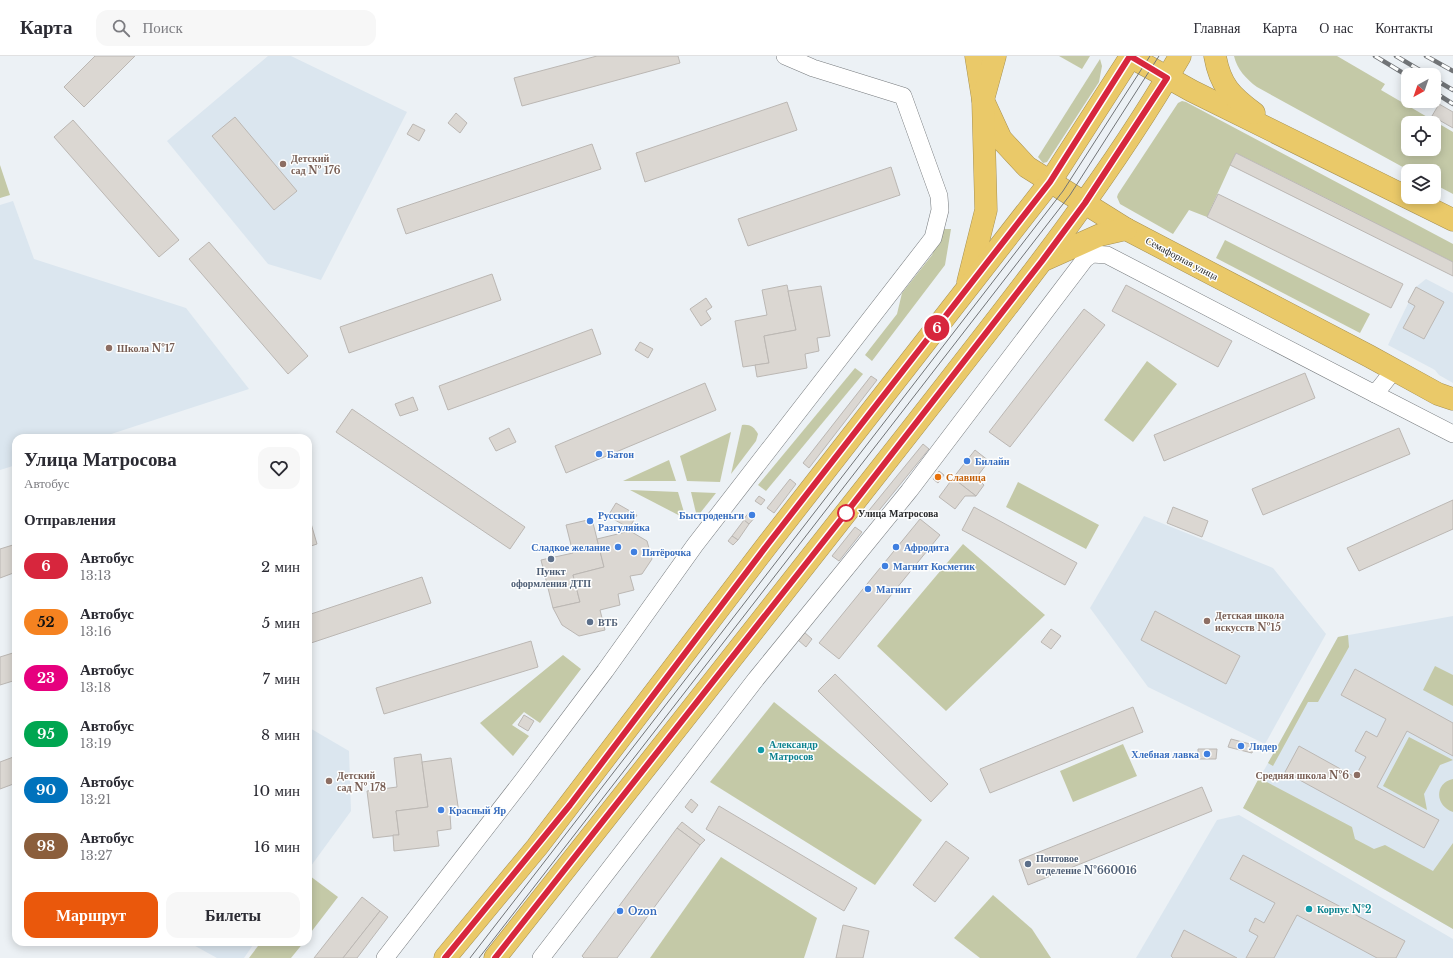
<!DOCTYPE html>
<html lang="ru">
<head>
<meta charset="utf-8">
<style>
	:root { --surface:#fff; --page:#f7f7f7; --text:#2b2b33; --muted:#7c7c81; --line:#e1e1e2; --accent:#ea580c }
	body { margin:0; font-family:"Libre Baskerville",serif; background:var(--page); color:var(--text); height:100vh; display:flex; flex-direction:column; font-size:15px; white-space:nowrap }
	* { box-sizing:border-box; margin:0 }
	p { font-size:13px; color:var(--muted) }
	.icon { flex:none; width:22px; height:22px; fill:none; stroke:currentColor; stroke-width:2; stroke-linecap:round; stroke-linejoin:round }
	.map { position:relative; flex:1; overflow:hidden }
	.drawer { position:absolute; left:12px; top:378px; width:300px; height:512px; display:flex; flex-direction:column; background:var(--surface); border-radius:12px; box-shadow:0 2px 10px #0003 }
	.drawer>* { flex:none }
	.badge { padding:0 8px; border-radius:13px; font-size:14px; line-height:26px }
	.needle { width:26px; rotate:220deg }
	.fabs { position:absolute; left:1401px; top:12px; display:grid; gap:8px }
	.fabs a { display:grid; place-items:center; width:40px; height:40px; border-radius:8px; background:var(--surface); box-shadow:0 2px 10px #0003; font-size:20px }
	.map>.badge { position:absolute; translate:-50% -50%; box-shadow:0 0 0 2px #fff }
	h2 { padding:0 12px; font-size:15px; line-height:36px }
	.round { display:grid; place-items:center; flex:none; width:42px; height:42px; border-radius:12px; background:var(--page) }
	.headline { display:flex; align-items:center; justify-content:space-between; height:68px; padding:0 12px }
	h1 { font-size:19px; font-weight:700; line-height:30px }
	.button { display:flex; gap:8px; margin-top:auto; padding:8px 12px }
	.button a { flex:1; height:46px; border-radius:12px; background:var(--accent); color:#fff; font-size:16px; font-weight:700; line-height:46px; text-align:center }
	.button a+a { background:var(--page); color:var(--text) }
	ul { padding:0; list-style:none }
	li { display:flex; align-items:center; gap:12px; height:56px; padding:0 12px }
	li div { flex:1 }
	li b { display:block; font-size:15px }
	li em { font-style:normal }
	li .badge { min-width:44px; font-weight:700; text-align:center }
	header { display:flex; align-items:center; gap:24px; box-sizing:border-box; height:56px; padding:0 20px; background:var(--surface); border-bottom:1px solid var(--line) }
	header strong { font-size:19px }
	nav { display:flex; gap:22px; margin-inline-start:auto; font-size:14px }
	.search { width:280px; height:36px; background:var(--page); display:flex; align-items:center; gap:10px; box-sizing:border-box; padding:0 14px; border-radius:12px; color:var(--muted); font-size:15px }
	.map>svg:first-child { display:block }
	.built { fill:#dbe6ef }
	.green { fill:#c4c9a7; fill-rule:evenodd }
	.building { fill:#dbd7d2; stroke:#bbb7b3 }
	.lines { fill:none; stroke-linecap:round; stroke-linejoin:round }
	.minor-casing { stroke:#777b7e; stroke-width:18 }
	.highway-casing { stroke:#a69153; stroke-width:23 }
	.minor { stroke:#fff; stroke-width:17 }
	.highway { stroke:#eac969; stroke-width:22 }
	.tram { stroke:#717477; stroke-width:1 }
	.rail-casing { stroke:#717477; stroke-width:4.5 }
	.rail { stroke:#fdfefe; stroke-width:3; stroke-dasharray:9; stroke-linecap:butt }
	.line-casing { stroke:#fff; stroke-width:9 }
	.line { stroke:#d7263d; stroke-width:6 }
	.education-dot { fill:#8d6e63; stroke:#fdfefe; stroke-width:1.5 }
	.shop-dot { fill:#3f7fe0; stroke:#fdfefe; stroke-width:1.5 }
	.food-dot { fill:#e8710a; stroke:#fdfefe; stroke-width:1.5 }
	.stop-dot { fill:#fff; stroke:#d7263d; stroke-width:2 }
	.service-dot { fill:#5c6f8a; stroke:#fdfefe; stroke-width:1.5 }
	.culture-dot { fill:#0f9aa8; stroke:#fdfefe; stroke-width:1.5 }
	.labels { text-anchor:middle; stroke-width:3; stroke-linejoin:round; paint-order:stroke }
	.education-label { font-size:10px; font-weight:bold; fill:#785e54; stroke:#fdfefe; text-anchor:start }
	.street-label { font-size:10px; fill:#28292b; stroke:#fdfefe }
	.shop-label { font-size:10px; font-weight:bold; fill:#366cbe; stroke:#fdfefe; text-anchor:start }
	.food-label { font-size:10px; font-weight:bold; fill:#c56008; stroke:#fdfefe; text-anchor:start }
	.stop-label { font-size:10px; font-weight:bold; fill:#28292b; stroke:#fdfefe; text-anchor:start }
	.service-label { font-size:10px; font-weight:bold; fill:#4e5e75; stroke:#fdfefe; text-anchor:start }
	.culture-label { font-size:10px; font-weight:bold; fill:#0d838f; stroke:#fdfefe; text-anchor:start }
</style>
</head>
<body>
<header>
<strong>Карта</strong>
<div class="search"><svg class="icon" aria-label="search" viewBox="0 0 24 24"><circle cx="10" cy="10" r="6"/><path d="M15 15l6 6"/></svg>Поиск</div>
<nav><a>Главная</a><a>Карта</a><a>О нас</a><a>Контакты</a></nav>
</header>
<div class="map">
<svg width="1453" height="902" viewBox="0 0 1453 902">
	<rect width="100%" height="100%" fill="#ecf1f5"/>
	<g class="built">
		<polygon points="268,0 291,0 407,56 321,224 268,208 167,85"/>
		<polygon points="13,145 34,203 186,252 249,333 99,382 16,382 16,409 0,414 0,149"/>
		<polygon points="1426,223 1453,237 1453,327 1439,319 1435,314 1388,289 1416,231"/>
		<polygon points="1144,460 1273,512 1326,578 1265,688 1148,631 1090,552"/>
		<polygon points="1453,560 1453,873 1243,752 1338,581"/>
		<polygon points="308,671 349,695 351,755 308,814"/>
		<polygon points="1239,759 1453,883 1453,902 1136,902 1217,764"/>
		<polygon points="188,886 255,886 244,902 217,902"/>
	</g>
	<g class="green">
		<polygon points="1059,0 1090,0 1082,13"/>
		<path d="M 1234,0 L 1337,0 L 1385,28 L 1381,34 L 1453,76 L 1453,138 L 1434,128 L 1434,115 L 1410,115 L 1257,31 C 1246,23 1237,13 1234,0 ZM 1408,67 L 1434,67 L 1434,93 L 1408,93 Z"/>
		<polygon points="1100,3 1102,10 1099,26 1047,106 1043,107 1038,101"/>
		<polygon points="1182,45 1186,46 1453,188 1453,206 1236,97 1207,161 1189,154 1173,178 1120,148 1117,141 1118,138 1178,47"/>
		<polygon points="0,109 10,139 0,142"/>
		<polygon points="942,173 951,173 945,209 872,305 865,299 897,258 902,237 932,199"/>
		<polygon points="1225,184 1370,258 1360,277 1216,202"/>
		<polygon points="1147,305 1177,328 1133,386 1104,364"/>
		<polygon points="855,312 863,318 766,435 758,429"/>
		<path d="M 742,369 C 750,368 754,371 758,378 L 756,385 L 731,418 Z"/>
		<polygon points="731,376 720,426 687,425 680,400"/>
		<polygon points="669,404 676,425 623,425"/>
		<polygon points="1018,426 1099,469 1086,493 1006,451"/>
		<polygon points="630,434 678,436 686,463"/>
		<polygon points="691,436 716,437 697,461"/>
		<polygon points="963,488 1045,559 946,655 877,590"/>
		<polygon points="1348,579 1349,591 1318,646 1308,646 1273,710 1268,707 1338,581"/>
		<polygon points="563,599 581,613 540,667 524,656 512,669 529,680 513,700 480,667"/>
		<polygon points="1435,610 1453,619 1453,650 1423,634"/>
		<polygon points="774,646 922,764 875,829 710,726"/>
		<polygon points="1409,681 1453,704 1440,709 1424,738 1427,754 1383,730"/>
		<polygon points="1123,688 1137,720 1073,746 1060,715"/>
		<polygon points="1259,722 1352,771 1355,783 1374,793 1385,789 1433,815 1453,787 1453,873 1243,752"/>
		<path d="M 1453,723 L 1453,756 C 1435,750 1434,727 1453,723 Z"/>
		<polygon points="721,801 817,862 804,902 650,902"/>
		<polygon points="310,820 338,841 308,880 308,822"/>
		<polygon points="993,839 1032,873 1051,902 980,902 954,882"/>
		<polygon points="261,886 304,886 291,902 249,902"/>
	</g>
	<g class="building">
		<polygon points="95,0 135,0 84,51 64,31"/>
		<polygon points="597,0 678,0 680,7 522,50 514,22"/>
		<polygon points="787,46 797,74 645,126 636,97"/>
		<polygon points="1439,48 1453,56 1453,72 1432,60"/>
		<polygon points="456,57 467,67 460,77 448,67"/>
		<polygon points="235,61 297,135 274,154 212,80"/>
		<polygon points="73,64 179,184 159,201 54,81"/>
		<polygon points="413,68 425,74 419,85 407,78"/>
		<polygon points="592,88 601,113 406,178 397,153"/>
		<polygon points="1236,97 1453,206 1453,220 1230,109"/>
		<polygon points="891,111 900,139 748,190 738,163"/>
		<polygon points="1218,138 1403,228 1391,252 1207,161"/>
		<polygon points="209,186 308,300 288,318 189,203"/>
		<polygon points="492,218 501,244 349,297 340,271"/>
		<polygon points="787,229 796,274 764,280 769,307 743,311 735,265 767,259 762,234"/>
		<polygon points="1126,229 1232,285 1218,311 1112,255"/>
		<polygon points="821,230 830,280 817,282 819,295 805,298 807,312 757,321 755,309 769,307 764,280 796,274 788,235"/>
		<polygon points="1416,231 1444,246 1424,283 1403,272 1415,250 1408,246"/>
		<polygon points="706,242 712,251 706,255 711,263 701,270 690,253"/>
		<polygon points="1084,253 1105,269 1010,391 989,376"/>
		<polygon points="592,273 601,298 448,354 439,330"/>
		<polygon points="640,286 653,293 648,302 635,294"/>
		<polygon points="1305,317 1315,342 1164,405 1154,379"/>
		<polygon points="871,320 877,324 809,412 803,407"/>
		<polygon points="705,327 716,354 566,417 555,390"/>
		<polygon points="413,341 418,354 400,360 395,348"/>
		<polygon points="352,353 525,471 510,493 336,376"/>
		<polygon points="509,372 516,386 496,395 489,382"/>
		<polygon points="1399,372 1410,398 1263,459 1252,433"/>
		<polygon points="923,388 929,393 872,463 866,458"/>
		<polygon points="975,394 989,405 976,422 984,429 976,440 953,422"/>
		<polygon points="939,415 944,419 938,427 933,423"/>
		<polygon points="953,422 976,440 965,440 955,453 939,441"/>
		<polygon points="790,423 796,428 774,457 767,452"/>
		<polygon points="759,440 765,444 761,449 755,445"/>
		<polygon points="1453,444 1453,473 1359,515 1347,492"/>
		<polygon points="616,447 637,459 629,472 608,460"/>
		<polygon points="974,451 1077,507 1065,529 962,474"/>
		<polygon points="1173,451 1208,465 1202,481 1167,467"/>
		<polygon points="750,455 756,460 749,468 743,464"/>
		<polygon points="592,463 604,511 573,519 580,546 553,552 541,504 573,497 566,469"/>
		<polygon points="920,463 940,479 839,603 819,587"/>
		<polygon points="310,464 317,488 308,491 308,465"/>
		<polygon points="744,464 749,468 738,484 732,480"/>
		<polygon points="855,471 862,476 839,505 832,500"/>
		<polygon points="630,475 647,485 652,503 642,518 630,520 634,534 618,538 620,549 600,554 605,574 579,580 562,569 553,552 580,546 573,519 604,511 597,483"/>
		<polygon points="732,480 738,484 733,489 728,485"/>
		<polygon points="16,488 16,516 0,522 0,493"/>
		<polygon points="422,521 431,547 308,588 308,559"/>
		<polygon points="1155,555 1240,600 1226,628 1141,584"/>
		<polygon points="1051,573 1061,580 1051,593 1041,586"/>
		<polygon points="804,576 812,583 806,591 798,584"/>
		<polygon points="531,585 538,611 384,658 376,632"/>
		<polygon points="16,596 16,624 0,629 0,601"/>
		<polygon points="1355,613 1453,667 1453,700 1407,675 1377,731 1439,764 1424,792 1285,716 1299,690 1355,721 1366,701 1355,695 1366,675 1377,681 1386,663 1341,639"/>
		<polygon points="835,618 948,728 931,746 818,635"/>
		<polygon points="1133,651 1143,676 990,737 980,713"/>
		<polygon points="524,659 534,665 528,675 518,669"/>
		<polygon points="1231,683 1254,689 1252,697 1228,691"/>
		<polygon points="1198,693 1217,693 1216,703 1198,703"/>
		<polygon points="421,698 428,751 396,755 399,779 373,782 367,735 397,731 394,702"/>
		<polygon points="16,700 16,727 0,733 0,706"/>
		<polygon points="451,702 459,757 450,758 451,773 437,775 439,790 394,795 393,779 399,779 396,755 428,751 422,706"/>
		<polygon points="1202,731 1212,755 1028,829 1019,804"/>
		<polygon points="691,743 698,749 692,757 685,751"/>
		<polygon points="719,750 857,832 844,855 706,773"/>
		<polygon points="682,766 705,784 700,789 677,772"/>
		<polygon points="677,772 700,789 617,902 584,902 582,900"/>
		<polygon points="946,785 969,802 935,846 913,829"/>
		<polygon points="1243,799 1405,885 1396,902 1377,902 1297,859 1274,902 1246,902 1258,880 1249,875 1255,862 1264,867 1275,847 1230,823"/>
		<polygon points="362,841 380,855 343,902 314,902"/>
		<polygon points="380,855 388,861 357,902 343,902"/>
		<polygon points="843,869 869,875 863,902 836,902"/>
		<polygon points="1184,874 1237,902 1173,902 1171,900"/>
	</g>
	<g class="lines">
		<defs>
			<g id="minor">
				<polyline points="1375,338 1453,378"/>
				<polyline points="385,902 523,724 605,615 695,489 933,182 940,154 939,140 903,40 813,12 785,0"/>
				<polyline points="541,902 756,623 909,435 1085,203 1092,198 1107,199 1375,338 1394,314"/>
			</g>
			<g id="highway">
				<polyline points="976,0 983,44 1001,83 1027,111 1126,173 1369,300 1438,338 1453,343"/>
				<polyline points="1129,0 1192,35 1453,164"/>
				<path d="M 1215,0 C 1220,29 1231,40 1254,57"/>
				<polyline points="1044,204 1100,179 1126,173"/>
				<polyline points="968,226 986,154 983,44 995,0"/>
				<polyline points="445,902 537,791 768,488 1050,126 1131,0"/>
				<path d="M 495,902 C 634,726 773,551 911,374 C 1005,253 1103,133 1180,0"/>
			</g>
		</defs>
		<use href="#minor" class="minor-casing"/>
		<use href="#highway" class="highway-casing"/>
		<use href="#minor" class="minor"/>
		<use href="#highway" class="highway"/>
		<g class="tram">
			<polyline points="470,902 1063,135 1150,0"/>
			<polyline points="479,902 1070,139 1159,0"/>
		</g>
		<defs>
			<g id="rail">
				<polyline points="1375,0 1408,20"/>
				<polyline points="1396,0 1428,19"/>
				<polyline points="1426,0 1453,15"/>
				<polyline points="1434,23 1453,34"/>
				<polyline points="1434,36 1453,48"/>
			</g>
		</defs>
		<use href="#rail" class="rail-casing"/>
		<use href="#rail" class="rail"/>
	</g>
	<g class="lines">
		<defs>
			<polyline id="line" points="445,902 570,749 768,488 1050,126 1130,0 1167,22 1085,147 1042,205 846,457 495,902"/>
		</defs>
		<use href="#line" class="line-casing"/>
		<use href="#line" class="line"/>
	</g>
	<g class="education-dot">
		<circle cx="283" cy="108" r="4"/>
		<circle cx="109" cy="292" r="4"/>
		<circle cx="1207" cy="565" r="4"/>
		<circle cx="1357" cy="719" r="4"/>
		<circle cx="329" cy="725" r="4"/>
	</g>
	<g class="shop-dot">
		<circle cx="599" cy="398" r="4"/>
		<circle cx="967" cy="405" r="4"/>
		<circle cx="752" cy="459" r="4"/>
		<circle cx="590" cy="465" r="4"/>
		<circle cx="618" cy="491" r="4"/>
		<circle cx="896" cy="491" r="4"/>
		<circle cx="634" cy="496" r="4"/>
		<circle cx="885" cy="510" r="4"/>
		<circle cx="868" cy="533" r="4"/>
		<circle cx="1241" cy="690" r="4"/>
		<circle cx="1207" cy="698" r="4"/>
		<circle cx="441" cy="754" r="4"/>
		<circle cx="620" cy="855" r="4"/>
	</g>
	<circle class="food-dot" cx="938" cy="421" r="4"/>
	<circle class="stop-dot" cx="846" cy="457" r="8"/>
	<g class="service-dot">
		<circle cx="551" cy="503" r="4"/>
		<circle cx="590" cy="566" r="4"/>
		<circle cx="1028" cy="808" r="4"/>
	</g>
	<g class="culture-dot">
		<circle cx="761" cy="694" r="4"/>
		<circle cx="1309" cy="853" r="4"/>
	</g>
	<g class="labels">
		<g class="education-label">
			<text x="291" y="106">Детский<tspan x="291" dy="12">сад № 176</tspan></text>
			<text x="117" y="296">Школа №17</text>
			<text x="1215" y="563">Детская школа<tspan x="1215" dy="12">искусств №15</tspan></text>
			<text x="337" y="723">Детский<tspan x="337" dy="12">сад № 178</tspan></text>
			<text x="1349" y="723" text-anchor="end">Средняя школа №6</text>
		</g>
		<g class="street-label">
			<text transform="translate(1182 202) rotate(28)" y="4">Семафорная улица</text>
		</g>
		<g class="shop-label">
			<text x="607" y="402">Батон</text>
			<text x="975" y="409">Билайн</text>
			<text x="598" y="463">Русский<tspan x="598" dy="12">Разгуляйка</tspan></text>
			<text x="744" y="463" text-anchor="end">Быстроденьги</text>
			<text x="610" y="495" text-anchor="end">Сладкое желание</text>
			<text x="904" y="495">Афродита</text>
			<text x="642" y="500">Пятёрочка</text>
			<text x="893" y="514">Магнит Косметик</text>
			<text x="876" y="537">Магнит</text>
			<text x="1249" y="694">Лидер</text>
			<text x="1199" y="702" text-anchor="end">Хлебная лавка</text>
			<text x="449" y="758">Красный Яр</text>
			<text x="628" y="859">Ozon</text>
		</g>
		<g class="food-label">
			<text x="946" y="425">Славица</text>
		</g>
		<g class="stop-label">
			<text x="858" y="461">Улица Матросова</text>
		</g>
		<g class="service-label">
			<text x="551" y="519" text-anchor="middle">Пункт<tspan x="551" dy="12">оформления ДТП</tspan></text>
			<text x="598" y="570">ВТБ</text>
			<text x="1036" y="806">Почтовое<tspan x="1036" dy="12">отделение №660016</tspan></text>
		</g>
		<g class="culture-label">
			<text x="769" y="692">Александр<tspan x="769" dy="12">Матросов</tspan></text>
			<text x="1317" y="857">Корпус №2</text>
		</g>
	</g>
</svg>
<div class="fabs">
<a><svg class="needle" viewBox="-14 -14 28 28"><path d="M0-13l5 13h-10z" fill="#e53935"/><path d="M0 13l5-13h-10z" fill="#7c7c81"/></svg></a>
<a><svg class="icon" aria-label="locate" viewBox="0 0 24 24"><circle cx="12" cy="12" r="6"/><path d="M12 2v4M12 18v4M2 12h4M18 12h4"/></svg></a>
<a><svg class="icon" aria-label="layers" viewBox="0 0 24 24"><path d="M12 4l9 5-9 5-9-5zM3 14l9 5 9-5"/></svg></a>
</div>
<b class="badge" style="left:937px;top:272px;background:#d7263d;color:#fff">6</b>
<section class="drawer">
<div class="headline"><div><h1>Улица Матросова</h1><p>Автобус</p></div><a class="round"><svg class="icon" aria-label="heart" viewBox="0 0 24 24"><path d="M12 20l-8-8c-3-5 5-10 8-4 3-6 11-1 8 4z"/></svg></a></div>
<h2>Отправления</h2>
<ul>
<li><span class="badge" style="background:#d7263d;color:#fff">6</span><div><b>Автобус</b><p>13:13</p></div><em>2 мин</em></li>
<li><span class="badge" style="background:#f58220;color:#111">52</span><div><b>Автобус</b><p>13:16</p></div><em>5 мин</em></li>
<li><span class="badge" style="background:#e6007e;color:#fff">23</span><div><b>Автобус</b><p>13:18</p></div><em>7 мин</em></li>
<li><span class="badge" style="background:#00a651;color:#fff">95</span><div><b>Автобус</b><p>13:19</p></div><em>8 мин</em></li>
<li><span class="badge" style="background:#0072bc;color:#fff">90</span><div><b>Автобус</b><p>13:21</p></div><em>10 мин</em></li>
<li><span class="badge" style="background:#8b5e3c;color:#fff">98</span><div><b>Автобус</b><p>13:27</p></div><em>16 мин</em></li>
</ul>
<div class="button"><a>Маршрут</a><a>Билеты</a></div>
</section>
</div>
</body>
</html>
